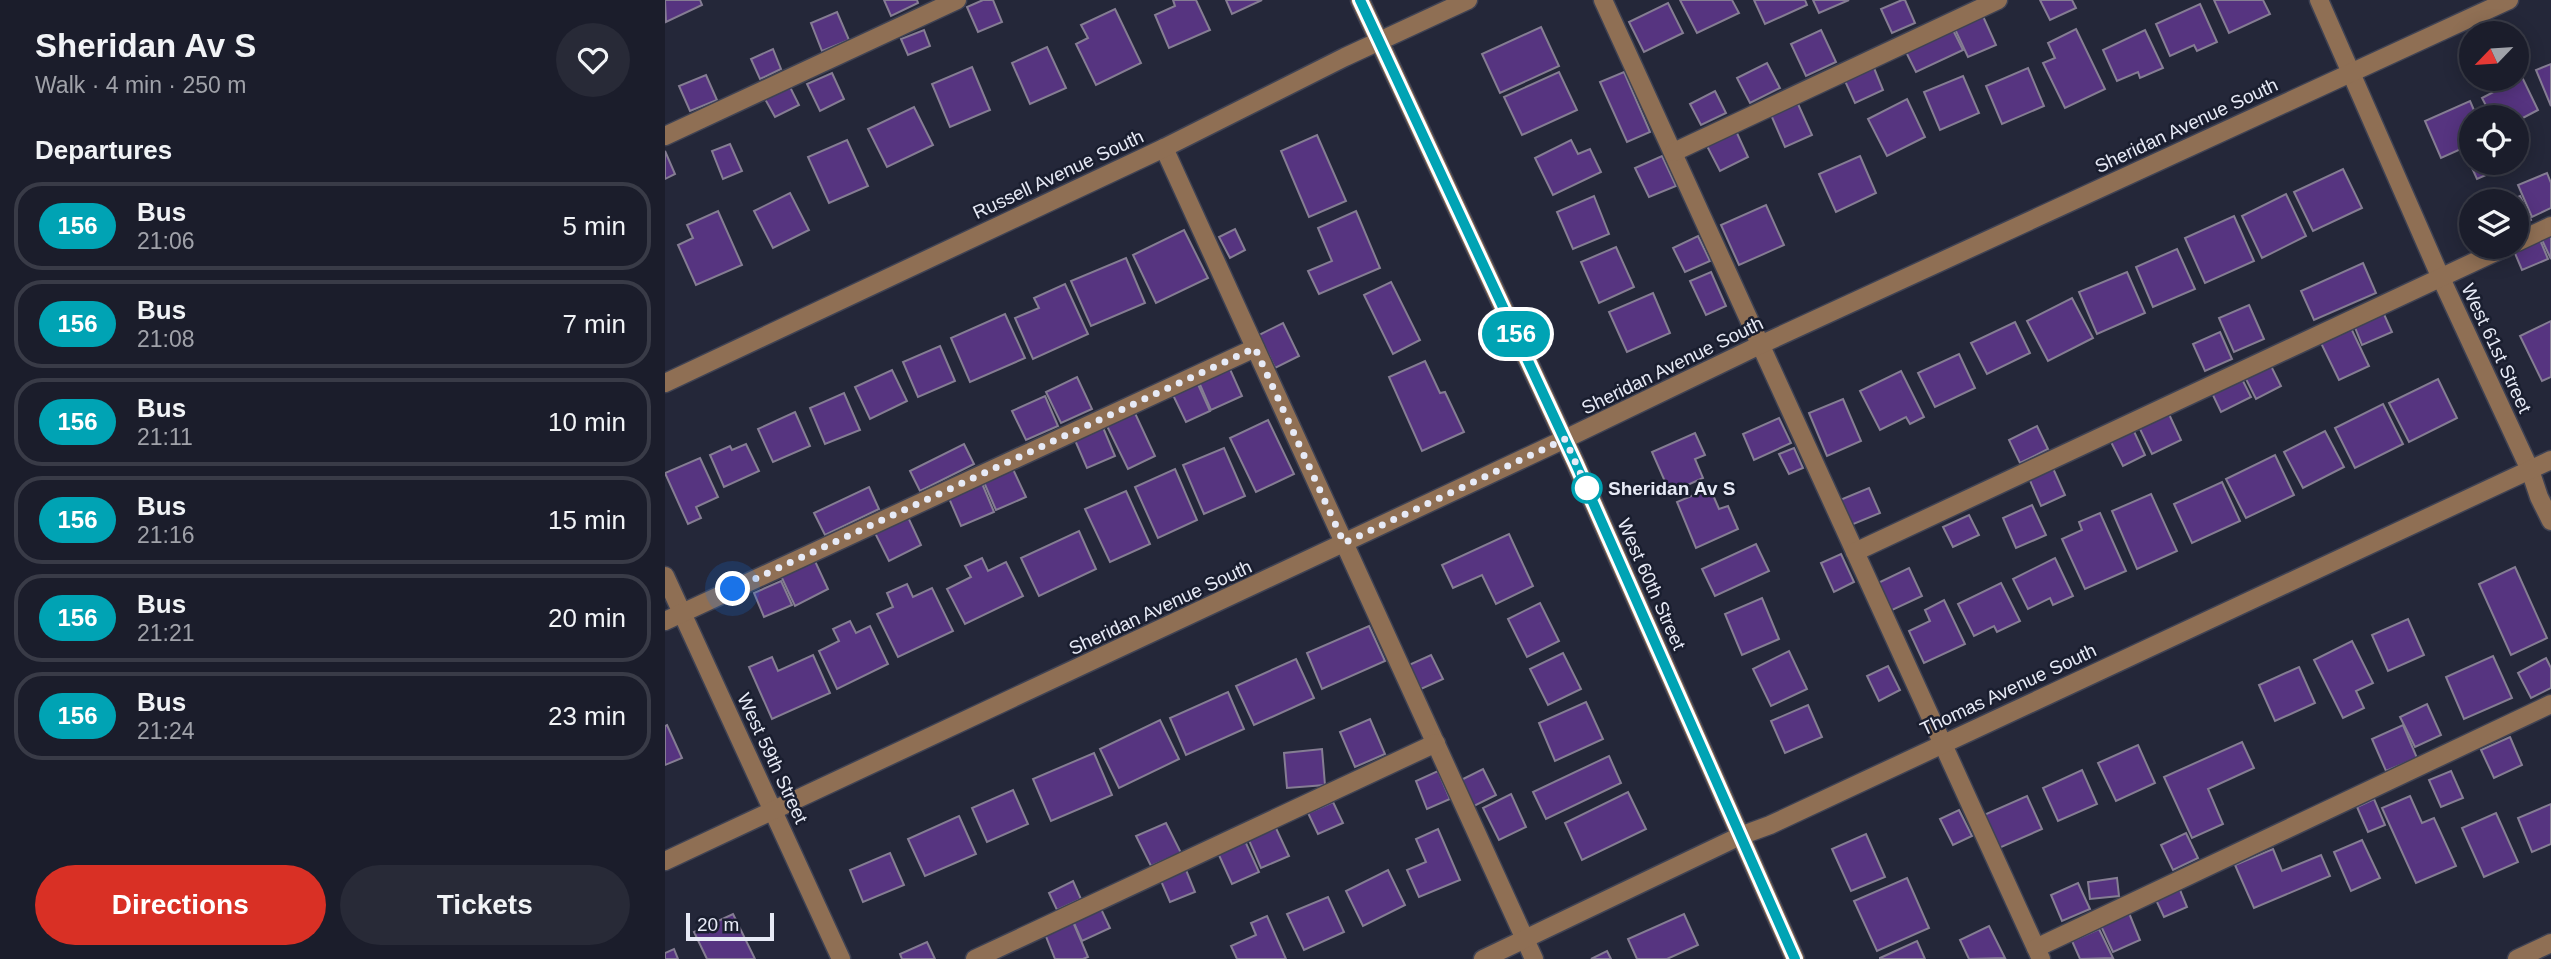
<!DOCTYPE html>
<html lang="en">
<head>
<meta charset="utf-8">
<style>
	:root { --surface:#1b1d2b; --page:#282a37; --text:#f1f3f6; --muted:#a0a2a9; --line:#393b47; --accent:#d93025 }
	body { margin:0; font-family:Arial,sans-serif; background:var(--page); color:var(--text); height:100vh; display:flex; flex-direction:column; font-size:26px; white-space:nowrap }
	* { box-sizing:border-box; margin:0 }
	p { font-size:23px; color:var(--muted) }
	.icon { flex:none; width:38px; height:38px; fill:none; stroke:currentColor; stroke-width:2; stroke-linecap:round; stroke-linejoin:round }
	.map { position:relative; flex:1; overflow:hidden }
	.drawer { display:flex; flex-direction:column; background:var(--surface); width:665px }
	.drawer>* { flex:none }
	.badge { padding:0 14px; border-radius:23px; font-size:24px; line-height:46px }
	.needle { width:46px; rotate:245deg }
	.buttons { position:absolute; left:1794px; top:21px; display:grid; gap:14px }
	.buttons a { display:grid; place-items:center; width:70px; height:70px; border-radius:50%; background:var(--surface); box-shadow:0 4px 18px #0003,0 0 0 2px var(--line); font-size:35px }
	.scale { position:absolute; left:21px; bottom:18px; width:88px; box-sizing:border-box; padding-left:7px; border:4px solid #e7eaf6; border-top:0; font-size:19px; line-height:24px; white-space:nowrap; color:#e7eaf6; -webkit-text-stroke:5px #1a1e2f; paint-order:stroke }
	.you { position:absolute; width:35px; height:35px; margin:-18px; border:5px solid #fff; border-radius:50%; background:#1a73e8; box-shadow:0 0 0 10px #1a73e833 }
	.map>.badge { position:absolute; translate:-50% -50%; box-shadow:0 0 0 4px #fff }
	h2 { padding:0 35px; font-size:26px; line-height:63px }
	.round { display:grid; place-items:center; flex:none; width:74px; height:74px; border-radius:37px; background:var(--page) }
	.headline { display:flex; align-items:center; justify-content:space-between; height:119px; padding:0 35px }
	h1 { font-size:33px; font-weight:800; line-height:52px }
	.cta { display:flex; gap:14px; margin-top:auto; padding:14px 35px }
	.cta a { flex:1; height:80px; border-radius:42px; background:var(--accent); color:#fff; font-size:28px; font-weight:800; line-height:80px; text-align:center }
	.cta a+a { background:var(--page); color:var(--text) }
	ul { padding:0; list-style:none }
	li { display:flex; align-items:center; gap:21px; height:88px; margin:0 14px 10px; padding:0 21px; border:4px solid var(--line); border-radius:28px }
	li div { flex:1 }
	li b { display:block; font-size:26px }
	li em { font-style:normal }
	li .badge { min-width:77px; font-weight:700; text-align:center }
	main { display:flex; flex:1; min-height:0 }
	.map>svg:first-child { display:block }
	.building { fill:#563480; stroke:#857d93; stroke-width:2 }
	.lines { fill:none; stroke-linecap:round; stroke-linejoin:round }
	.minor-casing { stroke:#3f4253; stroke-width:21 }
	.minor { stroke:#8f6f54; stroke-width:18 }
	.line-casing { stroke:#fff; stroke-width:16 }
	.line { stroke:#00a3b4; stroke-width:10 }
	.walk { stroke:#e7eaf6; stroke-width:7; stroke-dasharray:0 12.6 }
	.stop-dot { fill:#fff; stroke:#00a3b4; stroke-width:3.5 }
	.labels { text-anchor:middle; stroke-width:5; stroke-linejoin:round; paint-order:stroke }
	.street-label { font-size:19px; fill:#e7eaf6; stroke:#1a1e2f }
	.stop-label { font-size:19px; font-weight:bold; fill:#e7eaf6; stroke:#1a1e2f; text-anchor:start }
</style>
</head>
<body>
<main>
<section class="drawer">
<div class="headline"><div><h1>Sheridan Av S</h1><p>Walk · 4 min · 250 m</p></div><a class="round"><svg class="icon" aria-label="heart" viewBox="0 0 24 24"><path d="M12 20l-8-8c-3-5 5-10 8-4 3-6 11-1 8 4z"/></svg></a></div>
<h2>Departures</h2>
<ul>
<li><span class="badge" style="background:#00a3b4;color:#fff">156</span><div><b>Bus</b><p>21:06</p></div><em>5 min</em></li>
<li><span class="badge" style="background:#00a3b4;color:#fff">156</span><div><b>Bus</b><p>21:08</p></div><em>7 min</em></li>
<li><span class="badge" style="background:#00a3b4;color:#fff">156</span><div><b>Bus</b><p>21:11</p></div><em>10 min</em></li>
<li><span class="badge" style="background:#00a3b4;color:#fff">156</span><div><b>Bus</b><p>21:16</p></div><em>15 min</em></li>
<li><span class="badge" style="background:#00a3b4;color:#fff">156</span><div><b>Bus</b><p>21:21</p></div><em>20 min</em></li>
<li><span class="badge" style="background:#00a3b4;color:#fff">156</span><div><b>Bus</b><p>21:24</p></div><em>23 min</em></li>
</ul>
<div class="cta"><a>Directions</a><a>Tickets</a></div>
</section>
<div class="map">
<svg width="1886" height="959" viewBox="0 0 1886 959">
	<rect width="100%" height="100%" fill="#242739"/>
	<g class="building">
		<polygon points="0,0 35,0 37,5 1,22"/>
		<polygon points="219,0 252,0 253,3 226,16"/>
		<polygon points="318,0 328,0 337,22 313,32 302,7"/>
		<polygon points="508,0 531,0 545,30 504,48 490,15 510,6"/>
		<polygon points="561,0 597,0 567,14"/>
		<polygon points="1015,0 1067,0 1074,13 1032,33"/>
		<polygon points="1089,0 1140,0 1142,5 1100,24"/>
		<polygon points="1148,0 1184,0 1154,13"/>
		<polygon points="1237,0 1240,0 1250,23 1227,33 1216,9"/>
		<polygon points="1375,0 1407,0 1411,8 1385,20"/>
		<polygon points="1549,0 1598,0 1605,14 1564,33"/>
		<polygon points="1003,3 1018,33 979,52 964,22"/>
		<polygon points="1535,4 1552,42 1532,51 1529,45 1505,56 1491,24"/>
		<polygon points="450,9 476,63 431,85 411,44 423,38 416,25"/>
		<polygon points="172,12 184,40 157,51 146,23"/>
		<polygon points="1317,14 1331,45 1303,57 1289,27"/>
		<polygon points="876,27 894,66 835,93 817,54"/>
		<polygon points="1287,28 1298,50 1251,72 1240,50"/>
		<polygon points="1411,29 1440,89 1400,108 1378,63 1390,58 1383,43"/>
		<polygon points="259,30 265,46 243,55 236,39"/>
		<polygon points="1156,30 1171,62 1141,76 1126,44"/>
		<polygon points="1480,30 1498,68 1475,78 1473,72 1452,81 1438,50"/>
		<polygon points="382,47 401,88 365,104 347,63"/>
		<polygon points="108,49 116,69 95,79 86,59"/>
		<polygon points="1102,63 1115,88 1085,103 1072,78"/>
		<polygon points="1886,64 1886,106 1871,70"/>
		<polygon points="307,67 325,110 285,127 267,84"/>
		<polygon points="1209,68 1218,90 1190,103 1180,81"/>
		<polygon points="1363,68 1379,106 1337,124 1321,86"/>
		<polygon points="894,72 912,110 857,135 839,97"/>
		<polygon points="959,72 985,132 962,142 935,82"/>
		<polygon points="167,73 179,99 155,111 142,84"/>
		<polygon points="41,75 52,100 25,111 14,86"/>
		<polygon points="1298,76 1314,113 1275,130 1259,92"/>
		<polygon points="1857,77 1873,110 1852,121 1852,117 1827,117 1817,98"/>
		<polygon points="125,87 134,105 110,117 100,99"/>
		<polygon points="1050,91 1061,113 1036,125 1025,104"/>
		<polygon points="1242,99 1260,137 1222,156 1203,119"/>
		<polygon points="1805,101 1812,117 1806,117 1806,163 1833,163 1835,169 1812,179 1798,148 1776,158 1760,121"/>
		<polygon points="1133,104 1147,135 1120,147 1106,115"/>
		<polygon points="249,107 268,145 222,167 203,129"/>
		<polygon points="1071,131 1083,157 1055,171 1042,146"/>
		<polygon points="652,135 681,201 644,217 616,151"/>
		<polygon points="182,140 203,186 164,203 143,157"/>
		<polygon points="906,140 913,154 925,149 936,172 888,195 870,158"/>
		<polygon points="65,144 77,171 58,179 47,151"/>
		<polygon points="0,151 10,174 0,179"/>
		<polygon points="997,156 1011,186 984,197 970,168"/>
		<polygon points="1195,156 1211,193 1171,212 1154,174"/>
		<polygon points="1678,169 1697,208 1648,231 1629,192"/>
		<polygon points="1882,173 1886,183 1886,208 1867,217 1853,185"/>
		<polygon points="125,193 144,230 108,248 89,211"/>
		<polygon points="1621,194 1641,236 1597,258 1577,216"/>
		<polygon points="929,196 944,234 908,249 892,212"/>
		<polygon points="1855,196 1866,220 1852,226 1852,201 1844,201"/>
		<polygon points="1101,205 1119,245 1074,265 1056,225"/>
		<polygon points="53,211 77,265 31,285 13,245 28,238 22,225"/>
		<polygon points="691,211 715,268 654,294 643,271 667,261 653,228"/>
		<polygon points="1569,216 1589,261 1540,283 1520,238"/>
		<polygon points="570,229 580,250 565,258 554,237"/>
		<polygon points="519,230 543,278 491,303 468,255"/>
		<polygon points="1033,236 1045,261 1020,272 1008,248"/>
		<polygon points="1886,236 1886,259 1877,240"/>
		<polygon points="1875,240 1883,259 1857,270 1849,251"/>
		<polygon points="951,247 969,287 934,303 916,262"/>
		<polygon points="1512,249 1530,289 1488,307 1471,267"/>
		<polygon points="461,258 480,303 426,326 406,281"/>
		<polygon points="1698,263 1711,293 1649,320 1636,291"/>
		<polygon points="1046,272 1061,306 1041,315 1025,281"/>
		<polygon points="1462,272 1480,313 1432,334 1414,292"/>
		<polygon points="726,282 755,340 728,354 699,295"/>
		<polygon points="400,284 423,334 368,359 350,318 374,308 369,298"/>
		<polygon points="988,293 1005,333 962,352 944,312"/>
		<polygon points="1407,298 1428,338 1383,361 1362,321"/>
		<polygon points="1584,305 1599,339 1569,352 1554,318"/>
		<polygon points="1718,312 1727,332 1697,345 1689,325"/>
		<polygon points="340,314 360,358 305,382 286,338"/>
		<polygon points="1886,321 1886,377 1877,381 1855,336"/>
		<polygon points="1350,322 1365,353 1322,374 1306,343"/>
		<polygon points="618,323 634,356 610,368 594,335"/>
		<polygon points="1685,326 1704,366 1674,380 1655,341"/>
		<polygon points="1555,332 1567,359 1540,371 1528,344"/>
		<polygon points="275,346 290,381 253,397 238,362"/>
		<polygon points="1294,354 1310,388 1270,407 1253,373"/>
		<polygon points="760,361 775,393 780,392 799,432 757,451 724,377"/>
		<polygon points="1604,362 1616,386 1591,399 1579,375"/>
		<polygon points="564,367 577,396 546,410 533,380"/>
		<polygon points="227,370 242,401 205,419 190,387"/>
		<polygon points="1236,371 1259,417 1245,424 1241,417 1215,430 1195,391"/>
		<polygon points="412,377 427,409 396,423 381,392"/>
		<polygon points="1576,377 1586,397 1556,412 1546,391"/>
		<polygon points="1773,379 1792,418 1744,442 1724,403"/>
		<polygon points="532,382 545,411 521,422 507,393"/>
		<polygon points="179,393 195,430 160,444 145,408"/>
		<polygon points="380,396 393,426 361,440 347,411"/>
		<polygon points="1178,399 1196,441 1162,456 1144,413"/>
		<polygon points="1718,404 1738,444 1690,468 1670,428"/>
		<polygon points="469,411 490,456 463,469 441,424"/>
		<polygon points="130,412 145,446 108,462 93,429"/>
		<polygon points="1503,412 1516,440 1487,454 1474,427"/>
		<polygon points="1114,418 1126,443 1089,460 1078,434"/>
		<polygon points="603,420 629,474 591,492 565,438"/>
		<polygon points="437,425 450,456 422,468 409,438"/>
		<polygon points="1372,426 1383,449 1355,463 1344,440"/>
		<polygon points="1467,427 1480,455 1458,466 1444,438"/>
		<polygon points="1660,431 1679,467 1638,488 1619,452"/>
		<polygon points="1030,433 1040,455 1030,459 1038,478 1005,493 987,452"/>
		<polygon points="81,444 94,471 59,487 45,455 65,446 67,450"/>
		<polygon points="299,444 309,464 255,491 245,471"/>
		<polygon points="559,448 580,496 539,514 518,465"/>
		<polygon points="1129,448 1138,468 1124,474 1114,454"/>
		<polygon points="1610,455 1629,495 1581,518 1561,479"/>
		<polygon points="35,458 53,497 31,507 36,518 23,524 0,473"/>
		<polygon points="1387,466 1400,495 1376,506 1363,476"/>
		<polygon points="347,467 361,497 331,510 318,480"/>
		<polygon points="510,469 532,520 493,538 470,487"/>
		<polygon points="316,481 329,512 296,526 283,496"/>
		<polygon points="1557,482 1575,521 1527,543 1509,504"/>
		<polygon points="204,487 214,509 160,535 149,513"/>
		<polygon points="1045,488 1054,509 1063,506 1073,529 1031,548 1012,502"/>
		<polygon points="1204,488 1215,513 1186,525 1175,500"/>
		<polygon points="461,491 485,544 445,562 420,509"/>
		<polygon points="1486,494 1512,551 1472,569 1447,511"/>
		<polygon points="1367,505 1381,535 1351,548 1338,518"/>
		<polygon points="1435,513 1461,571 1420,589 1397,539 1417,530 1414,522"/>
		<polygon points="242,515 256,545 224,561 209,531"/>
		<polygon points="1304,515 1314,535 1288,547 1278,527"/>
		<polygon points="414,531 431,569 374,596 356,558"/>
		<polygon points="844,534 868,586 831,604 817,575 788,588 777,565"/>
		<polygon points="1091,544 1104,571 1050,596 1037,569"/>
		<polygon points="1176,554 1189,582 1169,592 1156,563"/>
		<polygon points="317,558 323,571 341,562 358,596 300,624 282,589 306,577 300,566"/>
		<polygon points="1390,558 1408,596 1388,605 1385,598 1363,609 1348,579"/>
		<polygon points="149,559 163,589 130,606 116,576"/>
		<polygon points="1850,567 1882,638 1846,655 1814,584"/>
		<polygon points="1244,568 1257,596 1225,611 1213,583"/>
		<polygon points="116,581 127,605 99,617 89,593"/>
		<polygon points="1336,583 1355,621 1332,632 1329,626 1309,636 1293,604"/>
		<polygon points="242,584 248,597 267,588 288,631 233,657 212,614 228,607 222,593"/>
		<polygon points="1097,598 1114,639 1077,655 1060,614"/>
		<polygon points="1279,600 1300,644 1259,663 1244,631 1265,621 1260,610"/>
		<polygon points="875,603 894,641 862,657 843,619"/>
		<polygon points="1743,619 1759,655 1723,671 1707,635"/>
		<polygon points="185,621 191,633 205,626 223,664 172,689 154,651 174,641 168,629"/>
		<polygon points="704,626 720,661 657,689 642,653"/>
		<polygon points="1687,641 1708,683 1691,691 1699,708 1678,718 1649,660"/>
		<polygon points="1124,651 1142,689 1106,706 1088,669"/>
		<polygon points="898,653 916,689 883,705 865,669"/>
		<polygon points="148,655 165,693 107,719 84,667 107,657 113,671"/>
		<polygon points="766,655 778,679 756,689 744,665"/>
		<polygon points="1828,656 1847,698 1799,719 1781,677"/>
		<polygon points="1881,658 1886,668 1886,688 1866,698 1853,673"/>
		<polygon points="631,659 649,698 589,725 571,686"/>
		<polygon points="1223,666 1235,690 1214,701 1202,676"/>
		<polygon points="1634,667 1650,703 1610,721 1594,685"/>
		<polygon points="563,692 579,729 521,755 505,718"/>
		<polygon points="921,702 938,739 890,761 874,723"/>
		<polygon points="1762,704 1776,735 1750,747 1735,717"/>
		<polygon points="1143,705 1157,737 1120,753 1106,721"/>
		<polygon points="705,719 720,754 690,767 675,732"/>
		<polygon points="495,720 514,759 454,788 435,749"/>
		<polygon points="2,725 17,758 0,765 0,726"/>
		<polygon points="1738,725 1752,758 1721,771 1707,739"/>
		<polygon points="1845,737 1857,765 1829,778 1816,750"/>
		<polygon points="1577,742 1589,768 1543,789 1558,824 1527,838 1499,777"/>
		<polygon points="1473,745 1490,783 1451,801 1433,763"/>
		<polygon points="657,749 660,785 622,788 619,753"/>
		<polygon points="429,753 447,795 386,821 368,779"/>
		<polygon points="944,756 956,783 881,819 868,792"/>
		<polygon points="818,769 831,795 809,806 796,780"/>
		<polygon points="1417,770 1432,804 1393,821 1378,788"/>
		<polygon points="773,771 785,799 762,809 751,781"/>
		<polygon points="1786,771 1798,798 1776,807 1764,780"/>
		<polygon points="348,790 363,824 322,842 307,808"/>
		<polygon points="963,792 981,829 917,860 900,823"/>
		<polygon points="846,794 861,827 834,840 818,808"/>
		<polygon points="1362,796 1377,829 1334,848 1319,815"/>
		<polygon points="1745,796 1757,823 1769,818 1791,866 1751,883 1717,808"/>
		<polygon points="1709,799 1720,825 1703,832 1692,807"/>
		<polygon points="668,802 678,823 653,834 643,813"/>
		<polygon points="1886,804 1886,844 1867,852 1853,818"/>
		<polygon points="1294,810 1307,836 1288,845 1275,819"/>
		<polygon points="1831,813 1853,862 1819,877 1797,828"/>
		<polygon points="294,816 311,854 260,876 243,839"/>
		<polygon points="501,823 516,853 486,866 471,836"/>
		<polygon points="610,826 624,856 596,868 583,838"/>
		<polygon points="773,829 795,880 754,897 742,870 761,862 751,839"/>
		<polygon points="1521,833 1533,858 1508,870 1496,845"/>
		<polygon points="1201,834 1220,877 1186,891 1167,849"/>
		<polygon points="1697,840 1715,878 1686,891 1669,852"/>
		<polygon points="580,841 594,872 567,884 553,853"/>
		<polygon points="1608,849 1617,871 1656,855 1665,876 1589,908 1570,865"/>
		<polygon points="225,853 239,885 198,902 185,870"/>
		<polygon points="521,870 530,892 505,902 496,881"/>
		<polygon points="723,870 740,905 698,926 681,891"/>
		<polygon points="1242,878 1264,928 1212,951 1189,901"/>
		<polygon points="1452,878 1454,896 1425,899 1423,882"/>
		<polygon points="408,881 416,899 392,910 384,893"/>
		<polygon points="1413,883 1425,909 1397,921 1386,895"/>
		<polygon points="1515,890 1522,907 1499,917 1491,900"/>
		<polygon points="663,897 679,932 639,950 622,914"/>
		<polygon points="436,909 445,928 417,941 408,921"/>
		<polygon points="1464,913 1475,940 1448,952 1436,926"/>
		<polygon points="68,914 90,959 42,959 29,932"/>
		<polygon points="1019,914 1033,945 1002,959 972,959 963,939"/>
		<polygon points="602,916 621,959 572,959 566,946 591,935 586,923"/>
		<polygon points="408,922 423,957 418,959 390,959 380,934"/>
		<polygon points="1324,926 1340,958 1304,959 1295,940"/>
		<polygon points="1434,929 1448,958 1415,959 1407,941"/>
		<polygon points="1252,941 1260,959 1215,959 1215,958"/>
		<polygon points="262,942 270,959 237,959 235,954"/>
		<polygon points="9,949 13,959 0,959 0,953"/>
		<polygon points="942,951 946,959 926,959"/>
	</g>
	<g class="lines">
		<defs>
			<g id="minor">
				<polyline points="695,0 911,464 1130,959"/>
				<polyline points="938,0 1376,959"/>
				<polyline points="1654,0 1775,276 1865,470 1874,497 1886,521"/>
				<polyline points="0,136 292,0"/>
				<polyline points="499,148 869,959"/>
				<polyline points="1009,152 1333,0"/>
				<polyline points="1852,242 1886,226"/>
				<polyline points="0,383 499,148 680,57 803,0"/>
				<polyline points="1190,552 1841,247"/>
				<polyline points="0,576 176,959"/>
				<polyline points="0,621 590,348"/>
				<polyline points="0,861 900,439 1095,345 1844,0"/>
				<polyline points="1371,948 1886,704"/>
				<polyline points="310,959 771,743"/>
				<polyline points="818,959 1075,836 1105,825 1886,460"/>
				<polyline points="1852,959 1886,943"/>
			</g>
		</defs>
		<use href="#minor" class="minor-casing"/>
		<use href="#minor" class="minor"/>
	</g>
	<g class="lines">
		<defs>
			<polyline id="line" points="695,0 911,464 1130,959"/>
		</defs>
		<use href="#line" class="line-casing"/>
		<use href="#line" class="line"/>
		<polyline class="walk" points="68,589 590,348 679,543 900,439 922,488"/>
	</g>
	<circle class="stop-dot" cx="922" cy="488" r="14"/>
	<g class="labels">
		<g class="street-label">
			<text transform="translate(1521 125) rotate(-25)" y="7">Sheridan Avenue South</text>
			<text transform="translate(393 174) rotate(-25)" y="7">Russell Avenue South</text>
			<text transform="translate(1832 348) rotate(65)" y="7">West 61st Street</text>
			<text transform="translate(1007 365) rotate(-26)" y="7">Sheridan Avenue South</text>
			<text transform="translate(987 584) rotate(66)" y="7">West 60th Street</text>
			<text transform="translate(495 607) rotate(-25)" y="7">Sheridan Avenue South</text>
			<text transform="translate(1343 689) rotate(-25)" y="7">Thomas Avenue South</text>
			<text transform="translate(108 758) rotate(65)" y="7">West 59th Street</text>
		</g>
		<g class="stop-label">
			<text x="943" y="495">Sheridan Av S</text>
		</g>
	</g>
</svg>
<div class="buttons">
<a><svg class="needle" viewBox="-14 -14 28 28"><path d="M0-13l5 13h-10z" fill="#e53935"/><path d="M0 13l5-13h-10z" fill="#a0a2a9"/></svg></a>
<a><svg class="icon" aria-label="locate" viewBox="0 0 24 24"><circle cx="12" cy="12" r="6"/><path d="M12 2v4M12 18v4M2 12h4M18 12h4"/></svg></a>
<a><svg class="icon" aria-label="layers" viewBox="0 0 24 24"><path d="M12 4l9 5-9 5-9-5zM3 14l9 5 9-5"/></svg></a>
</div>
<div class="scale">20 m</div>
<div class="you" style="left:68px;top:589px"></div>
<b class="badge" style="left:851px;top:334px;background:#00a3b4;color:#fff">156</b>
</div>
</main>
</body>
</html>
